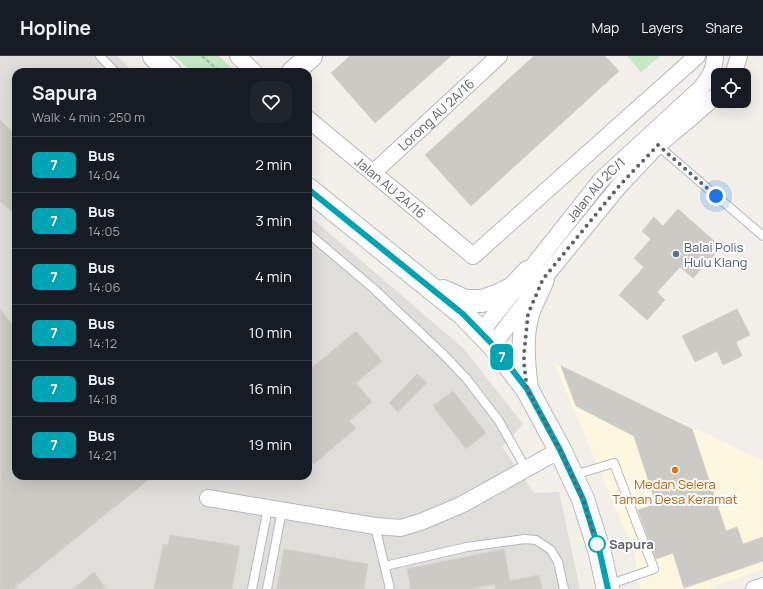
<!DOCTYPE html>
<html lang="en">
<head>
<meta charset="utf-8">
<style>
	:root { --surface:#171b24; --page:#20242c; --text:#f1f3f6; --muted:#9ea1a6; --line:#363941 }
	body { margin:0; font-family:Manrope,sans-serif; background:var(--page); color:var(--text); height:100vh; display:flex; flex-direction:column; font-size:15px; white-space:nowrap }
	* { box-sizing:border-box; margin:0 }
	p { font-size:13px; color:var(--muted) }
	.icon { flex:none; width:22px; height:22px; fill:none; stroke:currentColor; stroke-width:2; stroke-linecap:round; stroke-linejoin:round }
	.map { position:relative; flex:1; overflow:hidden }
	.side { position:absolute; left:12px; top:12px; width:300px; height:412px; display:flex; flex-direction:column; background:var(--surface); border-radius:12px; box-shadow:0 4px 16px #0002 }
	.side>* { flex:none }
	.badge { padding:0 8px; border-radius:6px; font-size:14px; line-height:26px }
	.tools { position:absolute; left:711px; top:12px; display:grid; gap:8px }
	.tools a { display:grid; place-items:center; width:40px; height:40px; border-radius:8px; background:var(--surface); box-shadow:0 4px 16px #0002; font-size:20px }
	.you { position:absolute; width:20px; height:20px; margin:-10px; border:3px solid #fff; border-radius:50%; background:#1a73e8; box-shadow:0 0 0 6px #1a73e833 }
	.map>.badge { position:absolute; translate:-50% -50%; box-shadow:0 0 0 2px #fff }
	.round { display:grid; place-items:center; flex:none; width:42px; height:42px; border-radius:12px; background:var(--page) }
	.head { display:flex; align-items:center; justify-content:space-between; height:68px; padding:0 20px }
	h1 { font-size:19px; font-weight:700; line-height:30px }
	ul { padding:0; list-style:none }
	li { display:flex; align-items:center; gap:12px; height:56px; padding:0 20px; border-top:1px solid var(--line) }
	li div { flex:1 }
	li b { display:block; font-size:15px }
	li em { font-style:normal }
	li .badge { min-width:44px; font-weight:700; text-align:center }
	header { display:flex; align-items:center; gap:24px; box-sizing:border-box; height:56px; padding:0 20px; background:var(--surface); border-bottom:1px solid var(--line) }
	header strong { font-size:19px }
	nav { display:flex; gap:22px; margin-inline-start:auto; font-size:14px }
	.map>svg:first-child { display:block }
	.commercial { fill:#fef7e0 }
	.industrial { fill:#e0deda }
	.green { fill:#c5e8c5 }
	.building { fill:#cccac5; stroke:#d6d1c6 }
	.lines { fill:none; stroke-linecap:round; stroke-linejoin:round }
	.lane-casing { stroke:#b5b8bc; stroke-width:10 }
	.street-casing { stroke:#b5b8bc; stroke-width:18 }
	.secondary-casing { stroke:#b6babf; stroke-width:24 }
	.path { stroke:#9cc7a9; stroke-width:2.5; stroke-dasharray:4 2; stroke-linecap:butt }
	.lane { stroke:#fff; stroke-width:8 }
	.street { stroke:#fff; stroke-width:16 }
	.secondary { stroke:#fff; stroke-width:22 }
	.line-casing { stroke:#fff; stroke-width:9 }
	.line { stroke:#00a3b4; stroke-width:6 }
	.walk { stroke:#5f6368; stroke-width:4; stroke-dasharray:0 7.2 }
	.service-dot { fill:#5c6f8a; stroke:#fff; stroke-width:1.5 }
	.food-dot { fill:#e8710a; stroke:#fff; stroke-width:1.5 }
	.stop-dot { fill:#fff; stroke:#00a3b4; stroke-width:2 }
	.labels { text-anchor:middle; stroke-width:4; stroke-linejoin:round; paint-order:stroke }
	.street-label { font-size:13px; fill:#5f6368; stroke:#fff }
	.service-label { font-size:13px; fill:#4e5e75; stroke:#fff; text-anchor:start }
	.food-label { font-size:13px; fill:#c56008; stroke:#fff }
	.stop-label { font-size:13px; font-weight:bold; fill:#5f6368; stroke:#fff; text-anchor:start }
</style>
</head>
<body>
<header>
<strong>Hopline</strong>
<nav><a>Map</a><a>Layers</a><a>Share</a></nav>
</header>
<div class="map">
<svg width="763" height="533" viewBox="0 0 763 533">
	<rect width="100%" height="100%" fill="#f1efe8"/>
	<polygon class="commercial" points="554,307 762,404 763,513 708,533 640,533 635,498"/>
	<polygon class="industrial" points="0,0 118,0 133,16 16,16 16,420 308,420 308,159 464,293 523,368 502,391 534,437 559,436 580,533 0,533"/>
	<g class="green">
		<polygon points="175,0 219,0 236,16 192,16"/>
		<polygon points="627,0 660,0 641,16"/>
	</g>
	<g class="building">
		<polygon points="350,0 451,0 375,67 331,17"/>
		<polygon points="534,0 605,0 619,15 471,150 425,99"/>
		<polygon points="0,64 16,79 16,160 0,145"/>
		<polygon points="678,153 721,191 693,222 680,211 657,236 665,244 647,264 619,239 644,211 634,202 651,183 642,175 654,161 663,170"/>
		<polygon points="0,253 16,273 16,420 153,420 13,533 0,533"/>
		<polygon points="737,253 750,279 736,286 742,300 723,309 717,295 695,306 682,280"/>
		<polygon points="356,275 382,305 356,327 372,346 349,365 356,372 314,408 308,401 308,315"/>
		<polygon points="561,310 692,373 726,475 737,471 743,488 763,481 763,505 684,532 673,497 656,503 638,454 656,448 634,380 576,350"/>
		<polygon points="417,318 427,327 398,356 389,347"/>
		<polygon points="453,335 486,377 466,393 433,350"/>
		<polygon points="170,479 240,490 232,533 154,533 163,488 168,489"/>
		<polygon points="284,493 368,508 364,533 277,533"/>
		<polygon points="504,493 510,525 539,519 542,533 496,533 495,528 471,533 411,533 407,513"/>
		<polygon points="94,516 106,533 73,533"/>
	</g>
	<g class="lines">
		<defs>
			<g id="lane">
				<polyline points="100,0 115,16"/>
				<polyline points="656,88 763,180"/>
				<polyline points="308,177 373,232 443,298 466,322 499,365 526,413"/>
				<polyline points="574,419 614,407 654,513 608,529"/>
				<polyline points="375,470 390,533"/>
				<polyline points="385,510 467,491 525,483 536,484 551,494 558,506 564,533"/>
				<polyline points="252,533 268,452"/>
				<polyline points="267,533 282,454"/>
			</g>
			<g id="street">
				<polyline points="238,0 254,16"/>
				<polyline points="733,19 739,0"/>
				<path id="s1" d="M 308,63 L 473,200 L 697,0"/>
				<path id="s2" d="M 373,117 L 499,0"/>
				<path id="s3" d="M 481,276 L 601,124 L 701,32 C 710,21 714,15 715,0"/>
				<polyline points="493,289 543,223 620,129 658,89 693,60 718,38"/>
				<polyline points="208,442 375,470 401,472 423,465 461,449 560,394"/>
				<polyline points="754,533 763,530"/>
			</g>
			<g id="secondary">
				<polyline points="154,0 170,16"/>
				<polyline points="293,16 311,0"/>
				<polyline points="308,133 463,258 493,289 527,333 560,394 583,443 600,497 608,533"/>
				<polyline points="443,235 465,245 482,245 499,239 513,232 528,216"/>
				<path d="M 527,333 C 524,309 521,281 528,258 C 532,246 539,234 543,223"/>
			</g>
		</defs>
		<use href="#lane" class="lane-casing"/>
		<use href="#street" class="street-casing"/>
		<use href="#secondary" class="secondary-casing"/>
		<polyline class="path" points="202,0 220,16"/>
		<use href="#lane" class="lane"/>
		<use href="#street" class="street"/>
		<use href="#secondary" class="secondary"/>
	</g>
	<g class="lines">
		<defs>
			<polyline id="line" points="308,133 463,258 493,289 527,333 560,394 583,443 600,497 608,533"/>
		</defs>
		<use href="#line" class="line-casing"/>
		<use href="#line" class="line"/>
		<polyline class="walk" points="597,488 583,443 560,394 527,333 524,308 524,298 528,258 543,223 620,129 658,89 716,140"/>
	</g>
	<circle class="service-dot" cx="676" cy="198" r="4"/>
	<circle class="food-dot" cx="675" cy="414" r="4"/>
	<circle class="stop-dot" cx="597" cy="488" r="8"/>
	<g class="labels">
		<g class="street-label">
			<text dy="5" stroke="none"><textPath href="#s2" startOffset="86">Lorong AU 2A/16</textPath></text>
			<text dy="5" stroke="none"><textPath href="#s1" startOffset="107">Jalan AU 2A/16</textPath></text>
			<text dy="5" stroke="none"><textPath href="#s3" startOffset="183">Jalan AU 2C/1</textPath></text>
		</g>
		<g class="service-label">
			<text x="684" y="196">Balai Polis<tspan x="684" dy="15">Hulu Klang</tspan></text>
		</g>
		<g class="food-label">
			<text x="675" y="433">Medan Selera<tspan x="675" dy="15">Taman Desa Keramat</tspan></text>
		</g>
		<g class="stop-label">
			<text x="609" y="493">Sapura</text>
		</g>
	</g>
</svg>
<div class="tools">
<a><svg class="icon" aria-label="locate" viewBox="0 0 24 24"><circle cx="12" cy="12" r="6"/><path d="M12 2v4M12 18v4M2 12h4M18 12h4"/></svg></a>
</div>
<div class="you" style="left:716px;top:140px"></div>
<b class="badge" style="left:502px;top:301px;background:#00a3b4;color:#fff">7</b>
<section class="side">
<div class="head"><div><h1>Sapura</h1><p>Walk · 4 min · 250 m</p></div><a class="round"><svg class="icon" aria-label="heart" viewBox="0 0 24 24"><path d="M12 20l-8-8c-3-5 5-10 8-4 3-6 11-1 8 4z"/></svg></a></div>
<ul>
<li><span class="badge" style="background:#00a3b4;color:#fff">7</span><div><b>Bus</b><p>14:04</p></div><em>2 min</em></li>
<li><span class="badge" style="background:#00a3b4;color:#fff">7</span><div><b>Bus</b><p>14:05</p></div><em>3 min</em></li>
<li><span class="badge" style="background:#00a3b4;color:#fff">7</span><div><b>Bus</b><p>14:06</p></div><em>4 min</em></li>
<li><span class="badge" style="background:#00a3b4;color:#fff">7</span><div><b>Bus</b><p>14:12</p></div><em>10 min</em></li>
<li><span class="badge" style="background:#00a3b4;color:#fff">7</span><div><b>Bus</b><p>14:18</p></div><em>16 min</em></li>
<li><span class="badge" style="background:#00a3b4;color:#fff">7</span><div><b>Bus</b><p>14:21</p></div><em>19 min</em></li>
</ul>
</section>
</div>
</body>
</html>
